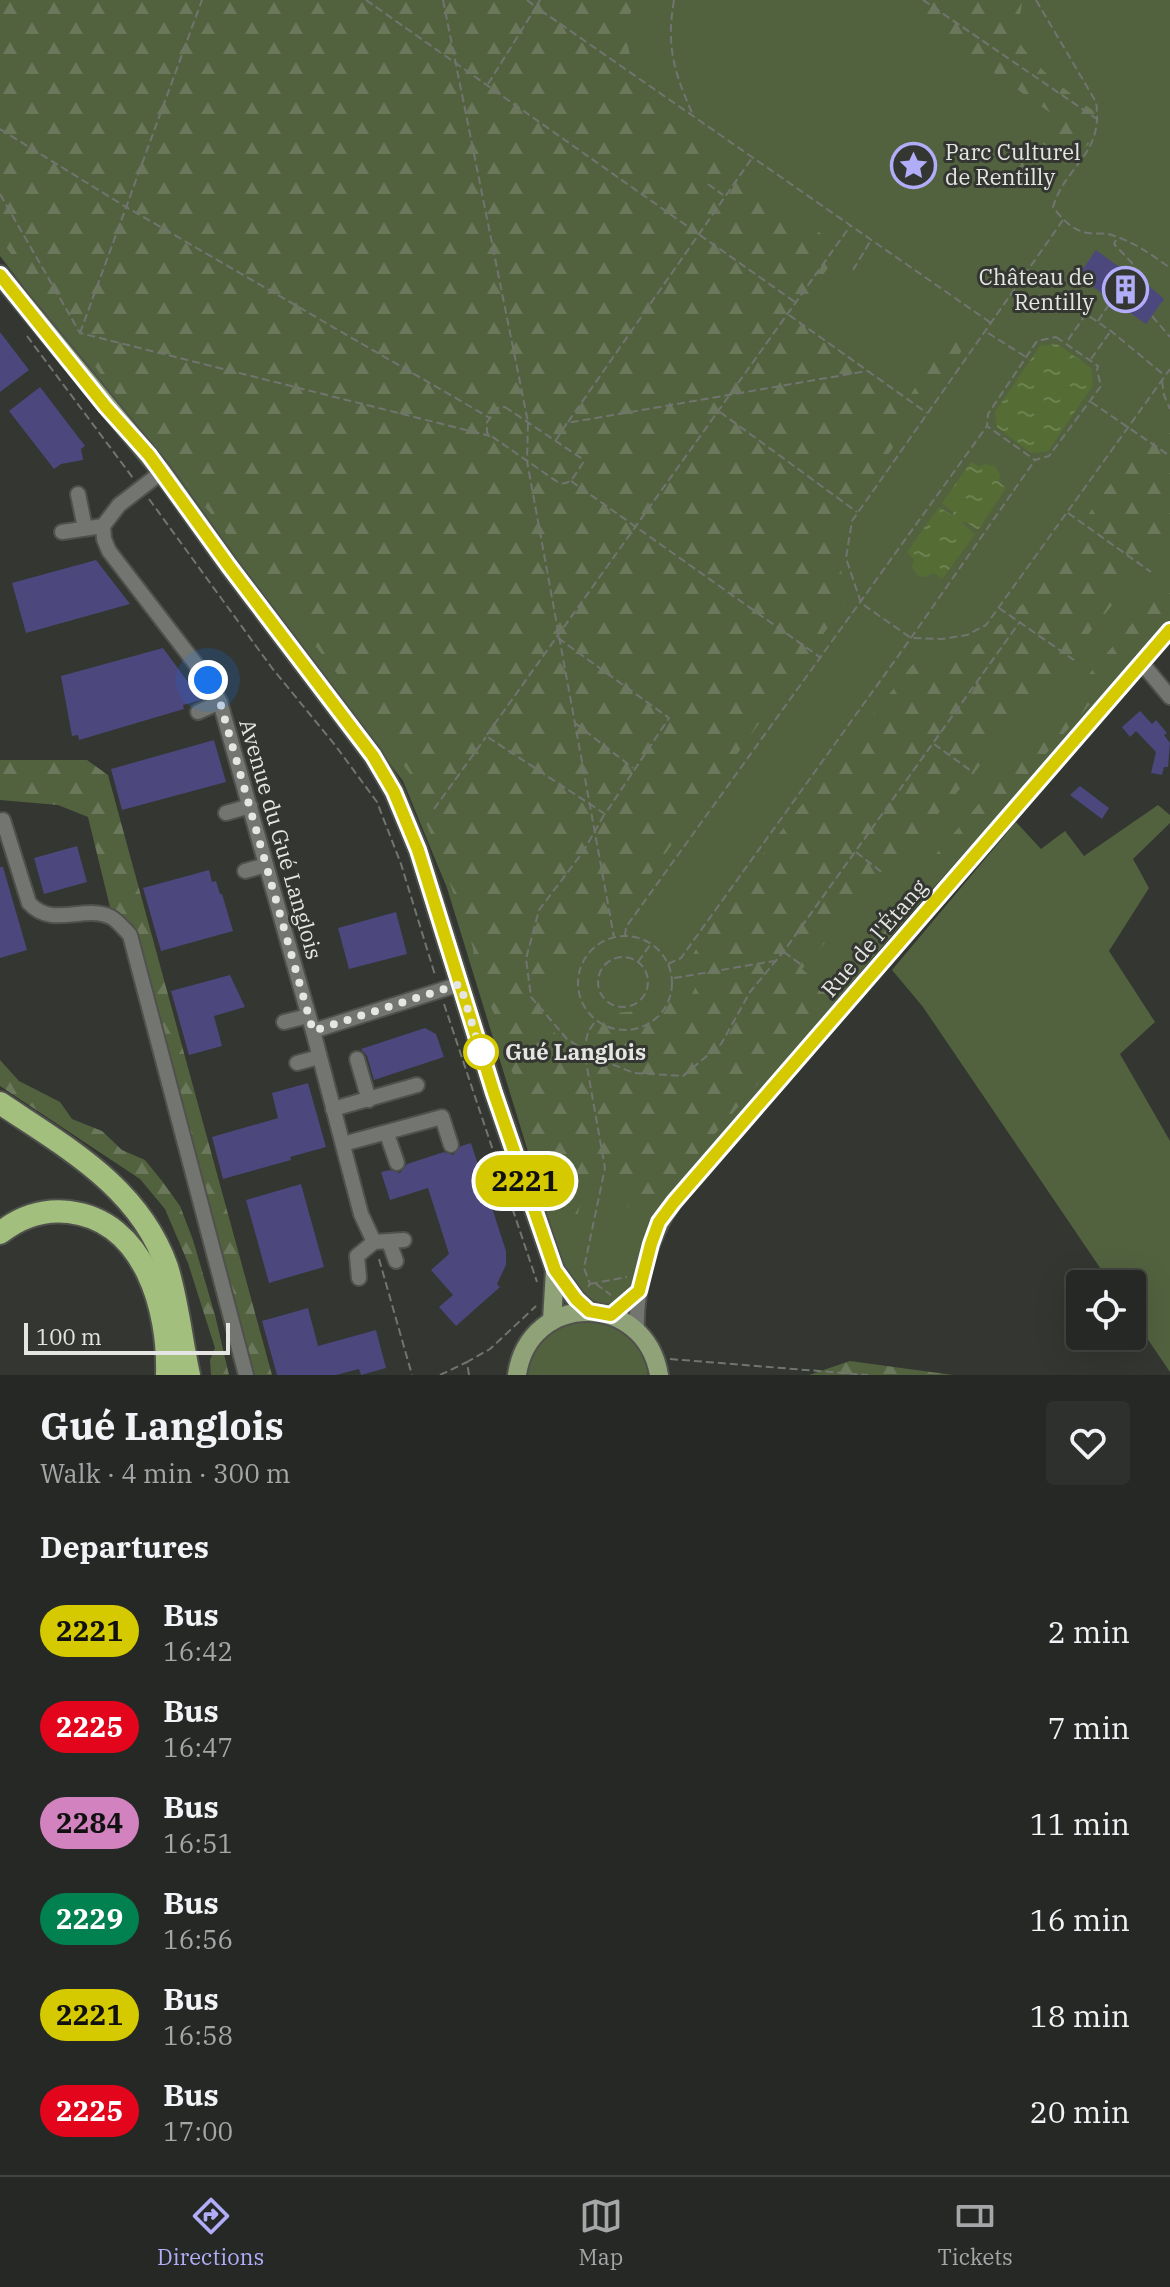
<!DOCTYPE html>
<html lang="en">
<head>
<meta charset="utf-8">
<style>
	:root { --surface:#262825; --page:#2e302d; --text:#f1f3f6; --muted:#a4a6a7; --line:#424442; --accent:#b2adf9 }
	body { margin:0; font-family:"IBM Plex Serif",serif; background:var(--page); color:var(--text); height:100vh; display:flex; flex-direction:column; font-size:30px; white-space:nowrap }
	* { box-sizing:border-box; margin:0 }
	p { font-size:26px; color:var(--muted) }
	.icon { flex:none; width:44px; height:44px; fill:none; stroke:currentColor; stroke-width:2; stroke-linecap:round; stroke-linejoin:round }
	.map { position:relative; height:1375px; overflow:hidden }
	.details { display:flex; flex-direction:column; background:var(--surface); flex:1 }
	.details>* { flex:none }
	.badge { padding:0 16px; border-radius:26px; font-size:28px; line-height:52px }
	.fabs { position:absolute; left:1066px; top:1270px; display:grid; gap:16px }
	.fabs a { display:grid; place-items:center; width:80px; height:80px; border-radius:8px; background:var(--surface); box-shadow:0 8px 32px #0002,0 0 0 2px var(--line); font-size:40px }
	.scale { position:absolute; left:24px; bottom:20px; width:206px; box-sizing:border-box; padding-left:8px; border:4px solid #e5e6e3; border-top:0; font-size:22px; line-height:28px; white-space:nowrap; color:#e5e6e3; -webkit-text-stroke:6px #333631; paint-order:stroke }
	.you { position:absolute; width:40px; height:40px; margin:-20px; border:6px solid #fff; border-radius:50%; background:#1a73e8; box-shadow:0 0 0 12px #1a73e833 }
	.map>.badge { position:absolute; translate:-50% -50%; box-shadow:0 0 0 4px #fff }
	h2 { padding:0 40px; font-size:30px; line-height:72px }
	.round { display:grid; place-items:center; flex:none; width:84px; height:84px; border-radius:8px; background:var(--page) }
	.overview { display:flex; align-items:center; justify-content:space-between; height:136px; padding:0 40px }
	h1 { font-size:38px; font-weight:800; line-height:60px }
	ul { padding:0; list-style:none }
	li { display:flex; align-items:center; gap:24px; height:96px; padding:0 40px }
	li div { flex:1 }
	li b { display:block; font-size:30px }
	li em { font-style:normal }
	li .badge { min-width:88px; font-weight:700; text-align:center }
	.menu { display:flex; justify-content:space-around; align-items:center; height:112px; border-top:2px solid var(--line); background:var(--surface); font-size:22px; color:var(--muted) }
	.menu a { display:grid; justify-items:center; gap:4px }
	.menu .on { color:var(--accent) }
	.map>svg:first-child { display:block }
	.green { fill:#52623f }
	.forest { fill:url(#forest-firs) }
	.water { fill:url(#water-ripples) }
	.building { fill:#4c477c }
	.lines { fill:none; stroke-linecap:round; stroke-linejoin:round }
	.minor-casing { stroke:#50514d; stroke-width:18 }
	.major-casing { stroke:#50514d; stroke-width:22 }
	.highway-casing { stroke:#50514d; stroke-width:26 }
	.path { stroke:#71746f; stroke-width:2; stroke-dasharray:8 4; stroke-linecap:butt }
	.minor { stroke:#737670; stroke-width:14 }
	.major { stroke:#8fa278; stroke-width:18 }
	.highway { stroke:#a2bf7e; stroke-width:22 }
	.line-casing { stroke:#fff; stroke-width:18 }
	.line { stroke:#d5c900; stroke-width:12 }
	.walk { stroke:#e5e6e3; stroke-width:8; stroke-dasharray:0 14.4 }
	.stop-dot { fill:#fff; stroke:#d5c900; stroke-width:4 }
	.labels { text-anchor:middle; stroke-width:6; stroke-linejoin:round; paint-order:stroke }
	.poi-label { font-size:22px; fill:#e5e6e3; stroke:#333631; text-anchor:start }
	.street-label { font-size:22px; fill:#e5e6e3; stroke:#333631 }
	.stop-label { font-size:22px; font-weight:bold; fill:#e5e6e3; stroke:#333631; text-anchor:start }
</style>
</head>
<body>
<div class="map">
<svg width="1170" height="1375" viewBox="0 0 1170 1375">
	<defs>
		<pattern id="forest-firs" width="22" height="20" patternUnits="userSpaceOnUse" patternTransform="scale(2)"><rect width="22" height="20" fill="#52623f"/><path d="M5 1l3.5 6h-7zM16 11l3.5 6h-7z" fill="#6b785b"/></pattern>
		<pattern id="water-ripples" width="26" height="14" patternUnits="userSpaceOnUse" patternTransform="scale(2)"><rect width="26" height="14" fill="#556d34"/><path d="M2 4q2-2 4 0t4 0M15 11q2-2 4 0t4 0" fill="none" stroke="#6d8251"/></pattern>
	</defs>
	<rect width="100%" height="100%" fill="#333631"/>
	<g class="green">
		<path d="M 0,0 L 1170,0 L 1170,621 L 907,918 L 689,1174 L 645,1235 L 629,1294 L 615,1305 C 584,1304 572,1286 561,1259 L 447,888 L 403,781 L 0,256 Z"/>
		<polygon points="1158,805 1170,815 1170,823 1133,859 1149,888 1109,951 1155,1022 1120,1054 1170,1141 1170,1372 1132,1316 1132,1284 1111,1284 923,1007 892,970 1016,822 1041,849 1065,831 1084,856"/>
		<path d="M 575,1320 C 614,1321 641,1333 648,1375 L 525,1375 C 532,1341 546,1335 575,1320 Z"/>
	</g>
	<g class="forest">
		<path d="M 0,0 L 633,0 L 626,38 L 639,92 L 671,124 L 842,249 L 792,317 L 905,404 L 949,332 L 965,346 L 839,524 L 838,555 L 847,601 L 609,932 L 545,987 L 540,1009 L 563,1046 L 592,1059 L 591,1031 L 604,1014 L 637,1011 L 665,1001 L 689,1000 L 696,986 L 684,969 L 725,902 L 917,659 L 966,655 L 1028,599 L 1161,413 L 1170,421 L 1170,452 L 1166,458 L 1170,461 L 1170,536 L 1129,578 L 1132,581 L 974,773 L 802,969 L 823,987 L 1170,579 L 1170,614 L 902,916 L 646,1214 L 638,1216 L 628,1207 L 625,1183 L 607,1174 L 582,1195 L 577,1218 L 556,1218 C 551,1191 541,1177 533,1153 C 527,1135 528,1115 523,1097 C 517,1075 498,1056 504,1032 L 488,1002 L 475,966 L 473,948 L 442,861 L 416,799 L 418,785 L 336,672 L 111,388 L 0,239 Z"/>
		<path d="M 899,0 L 1021,0 C 1024,12 1015,20 1016,31 C 1019,59 1078,98 1100,116 L 1098,136 L 1063,166 L 1020,171 L 1017,157 L 1029,142 L 1057,129 L 1055,116 L 932,29 C 913,29 906,17 899,0 Z"/>
		<polygon points="0,760 87,760 108,775 272,1375 254,1375 133,925 110,907 88,817 58,805 0,800"/>
		<polygon points="0,1060 19,1081 60,1102 72,1119 102,1131 122,1150 145,1160 162,1181 180,1206 193,1240 215,1315 229,1375 211,1375 210,1360 215,1348 188,1263 165,1209 140,1179 0,1086"/>
		<polygon points="850,1361 953,1375 809,1375"/>
	</g>
	<g class="water">
		<polygon points="1057,344 1091,368 1093,385 1048,451 1031,453 997,427 995,412 1040,346"/>
		<polygon points="971,462 979,467 985,464 995,466 1000,475 999,482 1006,488 978,530 965,521 962,523 975,534 942,579 934,573 925,577 918,576 912,567 914,559 907,552 939,507 953,516 953,512 942,503"/>
	</g>
	<g class="building">
		<polygon points="1096,250 1115,264 1124,269 1126,266 1164,299 1146,324 1078,276"/>
		<polygon points="0,332 29,370 0,392"/>
		<polygon points="40,387 85,446 81,449 83,460 61,464 54,469 9,411"/>
		<polygon points="96,560 130,604 26,633 12,583"/>
		<polygon points="163,648 201,700 183,705 184,709 79,740 78,735 72,736 61,676"/>
		<polygon points="1140,711 1152,724 1156,720 1167,733 1164,735 1170,743 1168,767 1164,767 1162,775 1151,773 1156,752 1136,731 1130,737 1122,727"/>
		<polygon points="214,740 226,782 122,810 111,769"/>
		<polygon points="1080,786 1109,808 1102,819 1070,795"/>
		<polygon points="77,846 87,882 44,894 34,858"/>
		<polygon points="0,867 3,867 27,950 0,958"/>
		<polygon points="209,870 212,882 216,881 220,894 222,894 233,931 161,951 143,888"/>
		<polygon points="396,912 407,954 349,969 338,928"/>
		<polygon points="230,975 245,1007 214,1016 222,1046 189,1055 171,991"/>
		<polygon points="425,1028 436,1034 444,1057 374,1080 367,1056 361,1049"/>
		<polygon points="308,1083 326,1147 290,1157 291,1160 223,1179 212,1137 278,1118 272,1093"/>
		<polygon points="471,1143 506,1251 506,1265 497,1284 500,1287 456,1326 439,1307 453,1295 431,1270 449,1254 428,1188 390,1200 381,1172 390,1170 400,1173 407,1164 444,1152 453,1155 461,1146"/>
		<polygon points="301,1184 324,1267 269,1283 246,1200"/>
		<polygon points="308,1308 318,1346 376,1330 386,1368 361,1375 359,1369 336,1375 277,1375 262,1321"/>
	</g>
	<g class="lines">
		<defs>
			<g id="minor">
				<polyline points="154,478 119,505 103,526 104,539 109,551 208,680 220,702 313,1031 361,1214 374,1242"/>
				<polyline points="78,494 85,528"/>
				<polyline points="62,532 103,526"/>
				<polyline points="1141,662 1170,697"/>
				<polyline points="198,712 220,702"/>
				<polyline points="226,813 250,806"/>
				<path d="M 3,820 L 29,903 C 53,929 83,904 111,917 C 118,921 124,929 130,935 L 246,1375"/>
				<polyline points="245,871 266,865"/>
				<polyline points="284,1022 308,1016"/>
				<polyline points="313,1031 460,984"/>
				<polyline points="357,1059 369,1100"/>
				<polyline points="297,1063 319,1057"/>
				<polyline points="333,1109 417,1085"/>
				<polyline points="387,1134 397,1163"/>
				<polyline points="343,1144 442,1117 451,1145"/>
				<polyline points="389,1242 396,1261"/>
				<polyline points="359,1278 357,1256 374,1242 404,1240"/>
				<polyline points="611,1315 639,1291"/>
				<path d="M 637,1331 C 635,1289 650,1236 674,1202 L 1170,630"/>
			</g>
			<g id="major">
				<polyline points="0,275 162,472 229,566 373,756 394,792 418,850 494,1093 555,1270 576,1299 589,1311"/>
				<polyline points="552,1321 555,1270"/>
				<path d="M 517,1375 C 529,1291 645,1291 659,1375"/>
			</g>
			<g id="highway">
				<path d="M 0,1103 C 67,1148 139,1187 167,1267 C 178,1302 181,1339 189,1375"/>
				<path d="M 0,1233 C 20,1217 43,1209 69,1212 C 145,1221 169,1310 167,1375"/>
			</g>
		</defs>
		<use href="#minor" class="minor-casing"/>
		<use href="#major" class="major-casing"/>
		<use href="#highway" class="highway-casing"/>
		<g class="path">
			<polyline points="366,0 795,302"/>
			<polyline points="443,0 528,422 527,461 614,937"/>
			<polyline points="527,0 536,7 540,0"/>
			<path d="M 674,0 C 666,47 674,72 693,115"/>
			<polyline points="923,0 1097,119"/>
			<path d="M 1036,0 L 1096,102 C 1104,155 1066,164 1053,207 C 1062,219 1073,231 1088,233 C 1095,234 1102,233 1108,234 C 1131,240 1151,254 1170,268"/>
			<polyline points="488,84 536,7 991,323"/>
			<polyline points="0,129 126,207 490,418"/>
			<polyline points="708,184 723,195"/>
			<polyline points="0,194 80,333 490,436"/>
			<polyline points="1063,220 852,521 846,558 861,603 911,638 942,639 967,635 986,625 1170,369"/>
			<polyline points="1116,240 1114,244 1132,263 1131,270"/>
			<polyline points="853,270 871,240"/>
			<polyline points="789,315 927,413"/>
			<polyline points="1152,316 1170,337"/>
			<polyline points="1098,321 1112,300"/>
			<polyline points="80,333 202,0"/>
			<polyline points="988,333 1026,357"/>
			<polyline points="27,336 133,478"/>
			<polygon points="1056,337 1098,366 1097,370 1101,386 1049,456 1035,460 987,426 988,414 1037,341"/>
			<polyline points="1068,340 1086,314 1111,331 1164,375"/>
			<polyline points="1091,359 1110,332"/>
			<polyline points="1162,381 1164,395 1170,409"/>
			<polyline points="1091,402 1170,456"/>
			<path d="M 505,407 L 581,458 L 583,463 C 576,472 572,486 559,483 L 487,433 L 487,422 L 498,408 Z"/>
			<polyline points="720,412 857,512"/>
			<polyline points="568,422 752,158"/>
			<polyline points="556,440 567,423 867,371"/>
			<polyline points="571,481 821,658"/>
			<polyline points="149,499 272,668 335,745 377,802 401,864 435,975"/>
			<polyline points="1068,513 1151,572"/>
			<polyline points="999,608 1074,660"/>
			<polyline points="558,638 669,718 605,814 486,736 851,225"/>
			<polyline points="575,723 633,768"/>
			<polyline points="934,744 974,773"/>
			<polyline points="434,809 486,737"/>
			<polyline points="604,815 583,852 539,910 526,959 531,997 567,1039 599,1059 634,1073 683,1076 721,1044 750,992 784,951 1019,623"/>
			<polyline points="856,852 884,874"/>
			<circle cx="625" cy="983" r="47"/>
			<polyline points="625,936 626,927 987,426"/>
			<polyline points="784,952 803,966"/>
			<circle cx="623" cy="982" r="25"/>
			<polyline points="638,962 650,945"/>
			<polyline points="668,964 681,958 911,638 1035,460"/>
			<polyline points="674,978 774,961"/>
			<polyline points="444,1004 537,1282"/>
			<polyline points="379,1259 412,1375"/>
			<polyline points="590,1284 627,1277"/>
			<polyline points="596,1284 611,1295"/>
			<polyline points="588,1287 590,1284 584,1268 605,1168 584,1050 588,1032 596,1020"/>
			<polyline points="670,1359 868,1375"/>
			<polyline points="440,1375 467,1362"/>
			<polyline points="469,1375 467,1362 490,1349 536,1306"/>
		</g>
		<use href="#minor" class="minor"/>
		<use href="#major" class="major"/>
		<use href="#highway" class="highway"/>
	</g>
	<g class="lines">
		<defs>
			<polyline id="line" points="0,275 106,407 149,455 229,566 373,756 394,792 418,850 494,1093 555,1270 576,1299 589,1311 611,1315 639,1291 651,1244 659,1222 674,1202 1170,630"/>
		</defs>
		<use href="#line" class="line-casing"/>
		<use href="#line" class="line"/>
		<polyline class="walk" points="208,680 220,702 313,1031 460,984 485,1066 481,1052"/>
	</g>
	<defs>
		<symbol id="sight-ring" viewBox="-11 -11 22 22"><circle r="9.5" fill="#333631" stroke="#b2adf9" stroke-width="1.5"/><path d="M0-6L1.8-2.2L6-1.7L2.9 1.2L3.7 5.4L0 3.3L-3.7 5.4L-2.9 1.2L-6-1.7L-1.8-2.2Z" fill="#b2adf9"/></symbol>
		<symbol id="building-ring" viewBox="-11 -11 22 22"><circle r="9.5" fill="#333631" stroke="#b2adf9" stroke-width="1.5"/><path d="M-4-6H4V6H1V3H-1V6H-4ZM-2.5-4.3h1.7v1.8h-1.7ZM.8-4.3h1.7v1.8H.8ZM-2.5-1h1.7V.8h-1.7ZM.8-1h1.7V.8H.8Z" fill="#b2adf9"/></symbol>
	</defs>
	<g fill-rule="evenodd">
		<use href="#sight-ring" x="888" y="140" width="51" height="51"/>
		<use href="#building-ring" x="1100" y="264" width="51" height="51"/>
	</g>
	<circle class="stop-dot" cx="481" cy="1052" r="16"/>
	<g class="labels">
		<g class="poi-label">
			<text x="945" y="160">Parc Culturel<tspan x="945" dy="25">de Rentilly</tspan></text>
			<text x="1094" y="285" text-anchor="end">Château de<tspan x="1094" dy="25">Rentilly</tspan></text>
		</g>
		<g class="street-label">
			<text transform="translate(281 839) rotate(74)" y="8">Avenue du Gué Langlois</text>
			<text transform="translate(874 938) rotate(-49)" y="8">Rue de l'Étang</text>
		</g>
		<g class="stop-label">
			<text x="505" y="1060">Gué Langlois</text>
		</g>
	</g>
</svg>
<div class="fabs">
<a><svg class="icon" aria-label="locate" viewBox="0 0 24 24"><circle cx="12" cy="12" r="6"/><path d="M12 2v4M12 18v4M2 12h4M18 12h4"/></svg></a>
</div>
<div class="scale">100 m</div>
<div class="you" style="left:208px;top:680px"></div>
<b class="badge" style="left:525px;top:1181px;background:#d5c900;color:#111">2221</b>
</div>
<section class="details">
<div class="overview"><div><h1>Gué Langlois</h1><p>Walk · 4 min · 300 m</p></div><a class="round"><svg class="icon" aria-label="heart" viewBox="0 0 24 24"><path d="M12 20l-8-8c-3-5 5-10 8-4 3-6 11-1 8 4z"/></svg></a></div>
<h2>Departures</h2>
<ul>
<li><span class="badge" style="background:#d5c900;color:#111">2221</span><div><b>Bus</b><p>16:42</p></div><em>2 min</em></li>
<li><span class="badge" style="background:#e3051c;color:#fff">2225</span><div><b>Bus</b><p>16:47</p></div><em>7 min</em></li>
<li><span class="badge" style="background:#d282be;color:#111">2284</span><div><b>Bus</b><p>16:51</p></div><em>11 min</em></li>
<li><span class="badge" style="background:#00814f;color:#fff">2229</span><div><b>Bus</b><p>16:56</p></div><em>16 min</em></li>
<li><span class="badge" style="background:#d5c900;color:#111">2221</span><div><b>Bus</b><p>16:58</p></div><em>18 min</em></li>
<li><span class="badge" style="background:#e3051c;color:#fff">2225</span><div><b>Bus</b><p>17:00</p></div><em>20 min</em></li>
</ul>
</section>
<nav class="menu">
<a class="on"><svg class="icon" aria-label="directions" viewBox="0 0 24 24"><path d="M12 3l9 9-9 9-9-9zM9 14v-3h6M13 9l2 2-2 2"/></svg>Directions</a>
<a><svg class="icon" aria-label="map" viewBox="0 0 24 24"><path d="M3 6l6-2 6 2 6-2v14l-6 2-6-2-6 2zM9 4v14M15 6v14"/></svg>Map</a>
<a><svg class="icon" aria-label="tickets" viewBox="0 0 24 24"><path d="M3 7h18v10H3zM15 7v10"/></svg>Tickets</a>
</nav>
</body>
</html>
